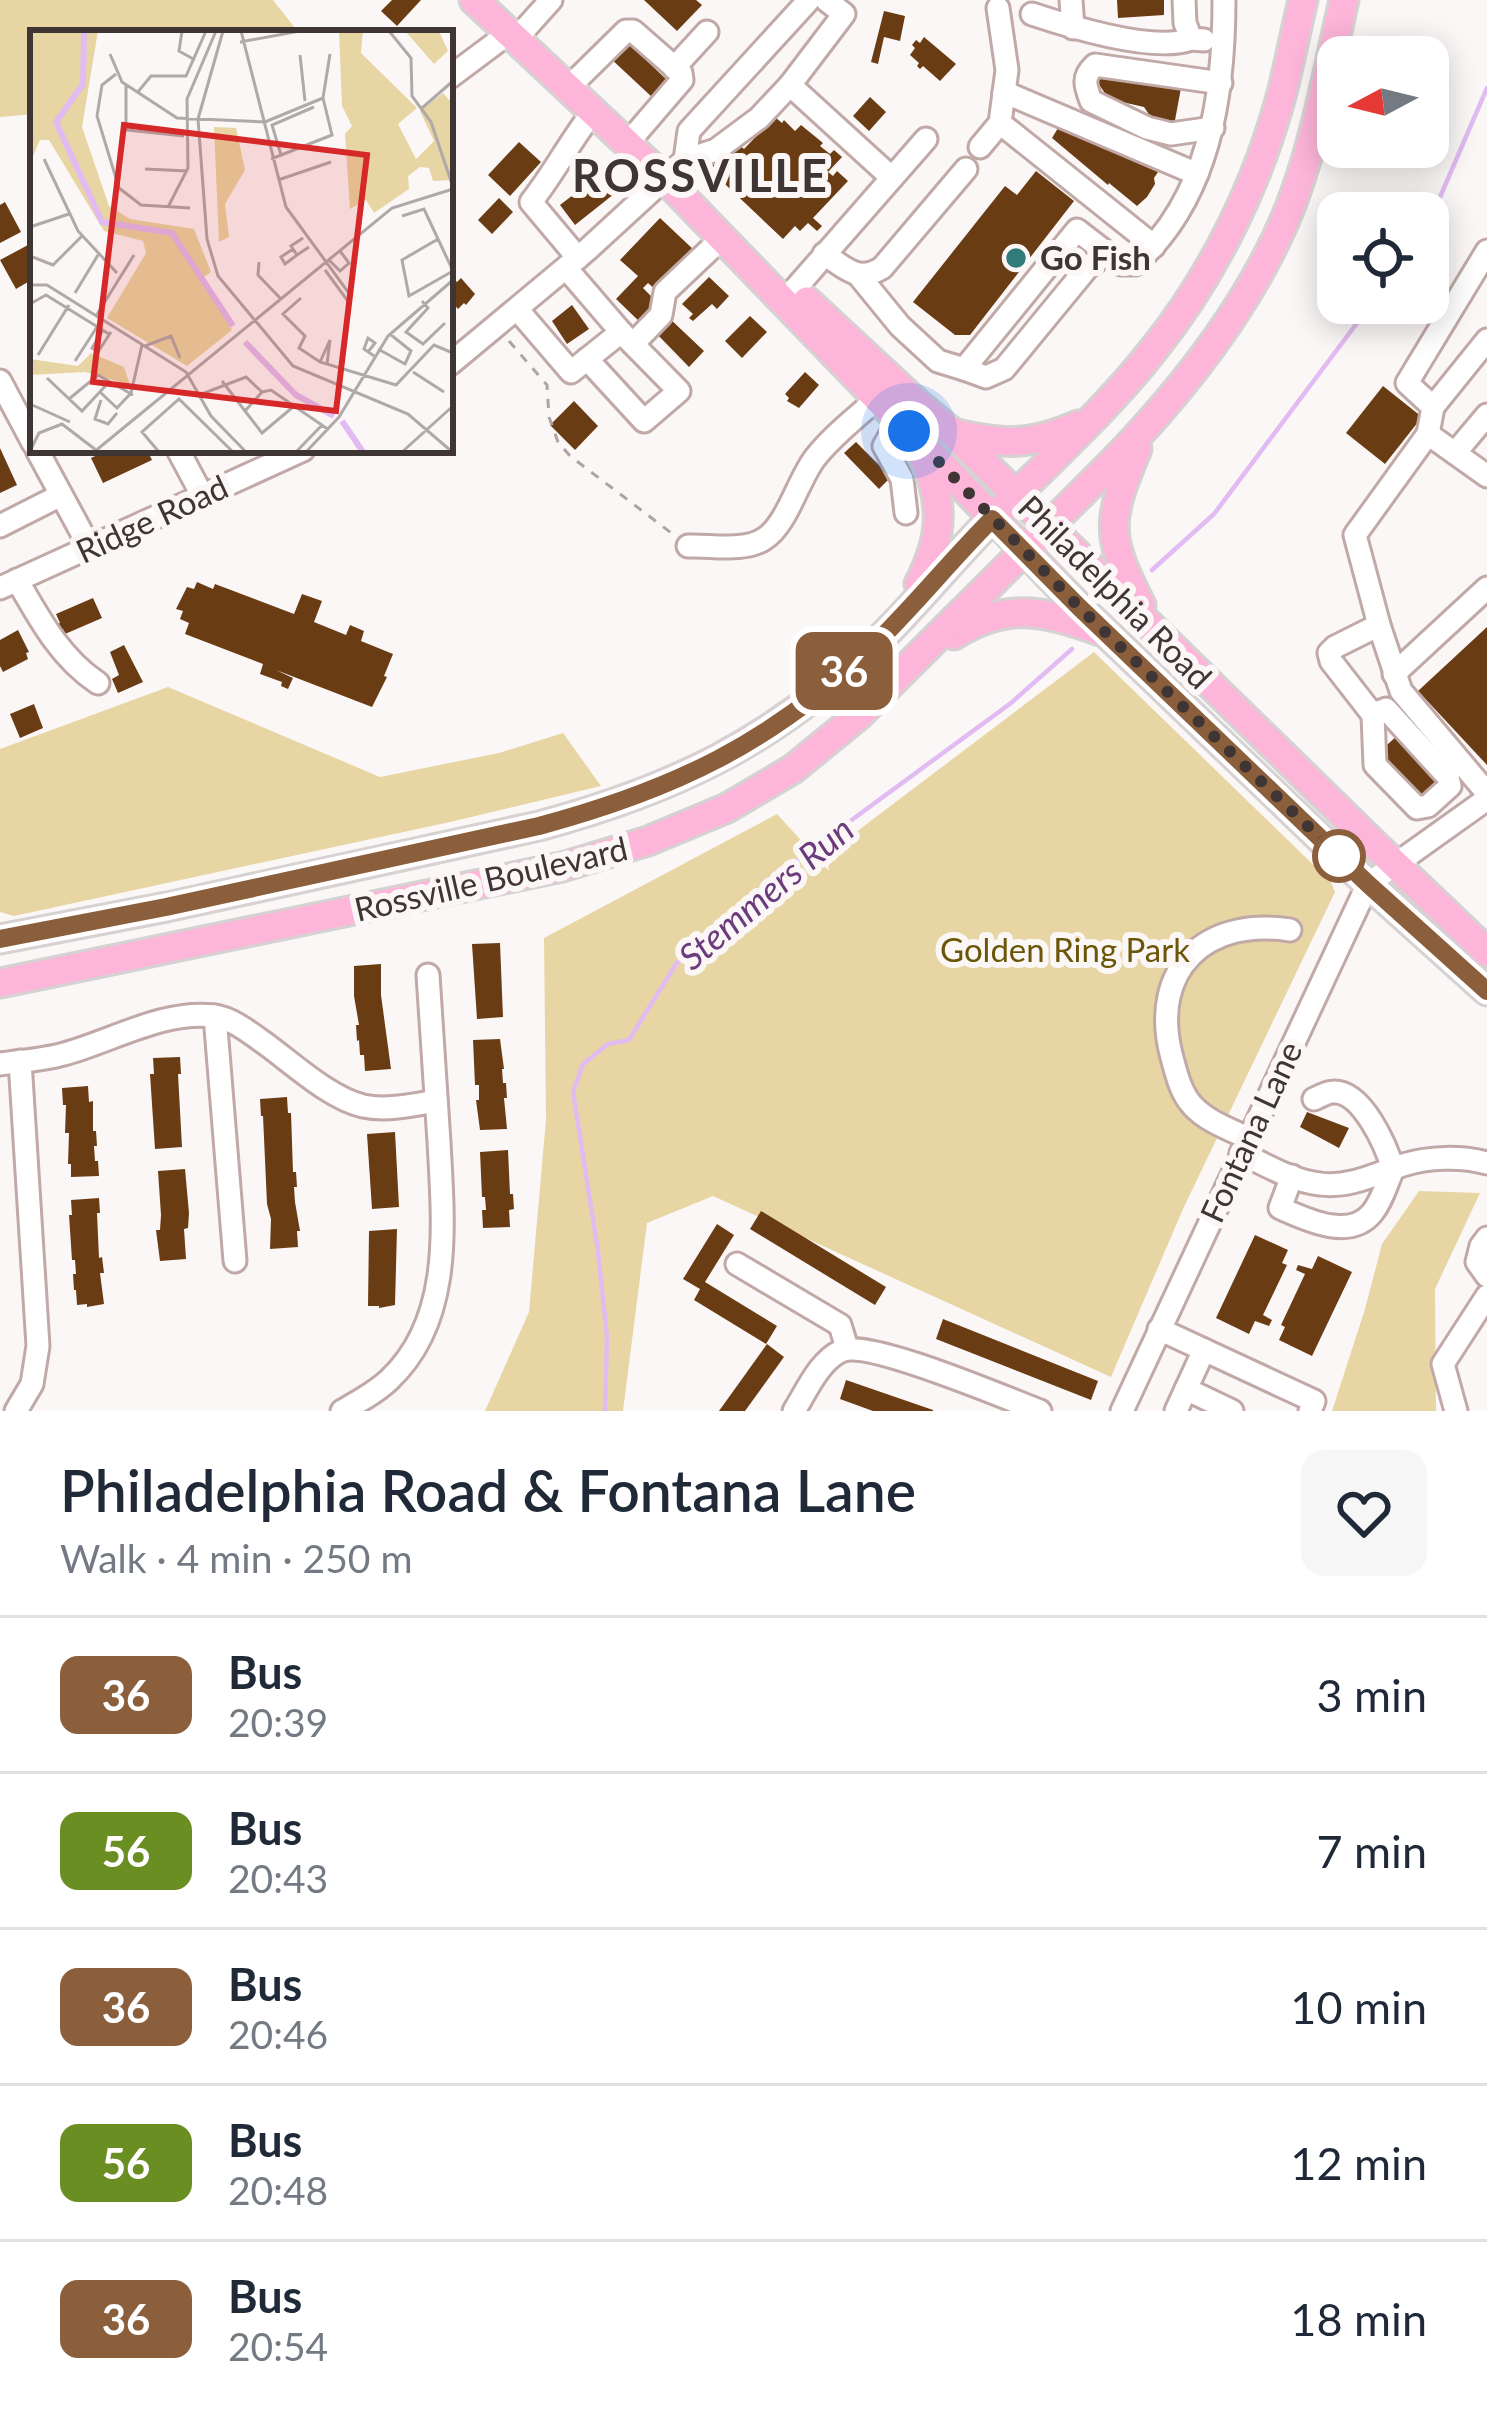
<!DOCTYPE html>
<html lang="en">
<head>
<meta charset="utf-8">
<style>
	:root { --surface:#fff; --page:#f6f6f7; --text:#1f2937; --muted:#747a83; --line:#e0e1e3 }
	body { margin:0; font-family:Lato,sans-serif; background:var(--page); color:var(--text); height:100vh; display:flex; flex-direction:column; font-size:45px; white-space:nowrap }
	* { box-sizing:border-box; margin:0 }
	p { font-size:39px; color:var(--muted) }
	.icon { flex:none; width:66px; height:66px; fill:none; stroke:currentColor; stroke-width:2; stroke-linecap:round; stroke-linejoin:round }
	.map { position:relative; height:1411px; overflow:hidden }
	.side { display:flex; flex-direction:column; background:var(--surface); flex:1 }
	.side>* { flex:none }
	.badge { padding:0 24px; border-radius:18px; font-size:42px; line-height:78px }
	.needle { width:78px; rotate:263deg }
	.fabs { position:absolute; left:1317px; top:36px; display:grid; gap:24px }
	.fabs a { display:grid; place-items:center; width:132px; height:132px; border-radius:24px; background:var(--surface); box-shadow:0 6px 30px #0003; font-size:60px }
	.you { position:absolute; width:60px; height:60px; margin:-30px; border:9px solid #fff; border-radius:50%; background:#1a73e8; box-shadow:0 0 0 18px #1a73e833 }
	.map>.badge { position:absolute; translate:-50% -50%; box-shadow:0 0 0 6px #fff }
	.round { display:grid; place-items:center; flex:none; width:126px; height:126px; border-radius:24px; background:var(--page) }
	.summary { display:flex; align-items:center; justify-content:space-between; height:204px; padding:0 60px }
	h1 { font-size:57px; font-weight:600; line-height:90px }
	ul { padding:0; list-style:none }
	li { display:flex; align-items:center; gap:36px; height:156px; padding:0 60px; border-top:3px solid var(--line) }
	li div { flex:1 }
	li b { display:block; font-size:45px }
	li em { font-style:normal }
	li .badge { min-width:132px; font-weight:700; text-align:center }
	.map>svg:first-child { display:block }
	.green { fill:#e7d6a3 }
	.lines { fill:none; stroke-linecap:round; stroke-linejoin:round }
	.stream { stroke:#e1bbf1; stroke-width:4.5 }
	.building { fill:#6a3c13 }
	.minor-casing { stroke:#c0a9a6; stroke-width:27 }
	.major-casing { stroke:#d5d3d2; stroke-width:33 }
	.path { stroke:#aba5a4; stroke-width:3; stroke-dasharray:9 9; stroke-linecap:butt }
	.minor { stroke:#fff; stroke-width:21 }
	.major { stroke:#fdb5da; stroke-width:27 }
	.line-casing { stroke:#fff; stroke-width:27 }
	.line { stroke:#8b5e3c; stroke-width:18 }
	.walk { stroke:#3e3534; stroke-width:12; stroke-dasharray:0 21.6 }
	.poi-dot { fill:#327b7b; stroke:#fcf7f7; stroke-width:4.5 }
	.stop-dot { fill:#fff; stroke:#8b5e3c; stroke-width:6 }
	.labels { text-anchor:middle; stroke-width:12; stroke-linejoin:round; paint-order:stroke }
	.poi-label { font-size:33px; font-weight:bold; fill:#3e3534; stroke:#fcf7f7; text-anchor:start }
	.street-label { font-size:33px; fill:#3e3534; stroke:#fcf7f7 }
	.park-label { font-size:33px; fill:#6a5606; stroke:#fcf7f7 }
	.water-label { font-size:36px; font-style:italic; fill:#6b3c7d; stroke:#fcf7f7 }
	.district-label { font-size:45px; font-weight:bold; letter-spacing:3px; fill:#3e3534; stroke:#fcf7f7 }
	.inset-river { fill:none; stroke:#e1bbf1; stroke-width:6 }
	.inset-road { fill:none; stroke:#b0a9a9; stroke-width:3 }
	.view { fill:#d62828; fill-opacity:0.15; stroke:#d62828; stroke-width:6 }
	.inset-edge { fill:none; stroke:#3e3534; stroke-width:6 }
</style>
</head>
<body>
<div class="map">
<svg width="1487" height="1411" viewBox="0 0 1487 1411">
	<rect width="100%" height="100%" fill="#fcf7f7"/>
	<g class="green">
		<polygon points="0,0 273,0 299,33 33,33 33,114 0,117"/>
		<polygon points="1094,652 1331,882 1335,892 1183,1209 1111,1377 713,1196 647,1223 623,1411 485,1411 529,1312 546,1119 544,938 777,814 829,871 827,854"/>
		<polygon points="168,687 380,777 499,753 563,733 601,786 450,822 14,916 0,912 0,749"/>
		<polygon points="1419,1191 1480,1193 1435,1289 1436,1411 1332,1411 1365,1309 1382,1244"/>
	</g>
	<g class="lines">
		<g class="stream">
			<polyline points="1428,225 1487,88"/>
			<polyline points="1152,570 1214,514 1372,303"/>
			<polyline points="605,1411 607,1337 598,1251 573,1092 583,1064 608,1044 629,1040 676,964 718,926 804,855 1011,703 1072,649"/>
		</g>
	</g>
	<g class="building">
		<polygon points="392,0 421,0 397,26 381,11"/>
		<polygon points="644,0 696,0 702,5 677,31"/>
		<polygon points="1117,0 1164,0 1164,15 1118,18"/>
		<polygon points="884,11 905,16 900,41 884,37 878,64 871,62"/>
		<polygon points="924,37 956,64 940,81 923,66 920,69 917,66 919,63 910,55 915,48 912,45 916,40 920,43"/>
		<polygon points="625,40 668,81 653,98 609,57"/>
		<polygon points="1100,76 1129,81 1134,77 1181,88 1173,131 1158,128 1144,107 1109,99 1095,79"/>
		<polygon points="870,97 886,112 869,131 853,116"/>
		<polygon points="775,117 782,123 784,120 795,131 801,125 823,143 820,146 830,154 834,150 842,157 828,172 833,176 837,171 848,181 813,218 822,226 817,231 808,223 800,231 795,226 783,239 709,169 725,152 728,155 738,144 744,149"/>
		<polygon points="1058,128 1158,172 1154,178 1155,184 1147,197 1137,206 1109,183 1108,185 1052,138"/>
		<polygon points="519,142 541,162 510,196 488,175"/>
		<polygon points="1036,171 1074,201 970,335 955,335 913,302 1005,186 1017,195"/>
		<polygon points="599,175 614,194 575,225 560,205"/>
		<polygon points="499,198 513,212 492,234 478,220"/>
		<polygon points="5,202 21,232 0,243 0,205"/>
		<polygon points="660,218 695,251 657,291 648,283 643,288 654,299 651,301 658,308 642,324 616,299 638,276 620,260"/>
		<polygon points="28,245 33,254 33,279 16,289 0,260"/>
		<polygon points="450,275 457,282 461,278 475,294 466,305 464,303 458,309 450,300"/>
		<polygon points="709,277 729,296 717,309 712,304 693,321 689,318 693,314 682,304"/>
		<polygon points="572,305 589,329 567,344 552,321"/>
		<polygon points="750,316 767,332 742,358 725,341"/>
		<polygon points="668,317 704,351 689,367 654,331"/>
		<polygon points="805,372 819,385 799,408 787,401 789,398 785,394"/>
		<polygon points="1383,386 1422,417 1385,464 1346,433"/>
		<polygon points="574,401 598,426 575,450 550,425"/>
		<polygon points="856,442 891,477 879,489 844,453"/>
		<polygon points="0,448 17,485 0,493"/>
		<polygon points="108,450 147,450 152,460 103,483 91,458"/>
		<polygon points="197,582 213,589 215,584 294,614 302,594 322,601 314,622 346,635 350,625 364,631 361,641 393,654 384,676 387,677 372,707 276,670 293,678 288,689 281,686 282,682 260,674 263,664 185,634 189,623 180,619 183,611 176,609 187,587 194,589"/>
		<polygon points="93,598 102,618 65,634 63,629 59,631 56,625 60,623 56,614"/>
		<polygon points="1487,627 1487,765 1418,691"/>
		<polygon points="18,630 29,652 26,653 28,659 3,672 0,666 0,640"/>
		<polygon points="124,645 143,682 118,693 112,679 119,675 110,652"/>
		<polygon points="34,704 43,728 20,738 10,714"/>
		<polygon points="1398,735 1437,781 1419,798 1378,753"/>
		<polygon points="500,943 503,1017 477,1019 472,944"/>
		<polygon points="381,964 381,995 391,1069 365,1071 364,1055 360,1055 359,1040 357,1041 356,1025 359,1025 354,996 354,966"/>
		<polygon points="500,1039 504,1069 502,1069 503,1083 506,1083 507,1098 504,1098 507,1129 480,1130 476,1100 479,1100 479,1085 475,1085 473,1040"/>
		<polygon points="180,1057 181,1074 178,1074 182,1147 155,1149 150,1074 154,1074 153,1058"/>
		<polygon points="88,1086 89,1102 93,1101 93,1131 96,1131 97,1146 94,1146 95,1161 98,1161 99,1176 71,1177 71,1164 68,1164 69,1133 65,1133 66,1105 63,1105 62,1088"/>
		<polygon points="287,1097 288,1113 291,1113 293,1172 296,1172 297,1187 294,1187 295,1202 300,1231 297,1231 298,1247 270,1249 271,1219 267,1204 263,1116 261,1116 260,1099"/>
		<polygon points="1307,1112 1349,1128 1339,1148 1300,1127"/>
		<polygon points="395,1132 399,1207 372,1209 367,1134"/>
		<polygon points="508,1150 510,1194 513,1194 514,1209 509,1210 510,1227 483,1228 482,1210 486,1210 485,1197 482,1197 480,1152"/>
		<polygon points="185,1169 189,1213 188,1228 184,1229 186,1259 160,1261 156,1230 160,1230 161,1215 158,1171"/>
		<polygon points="99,1198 100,1213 97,1213 99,1258 102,1257 104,1273 100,1273 104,1304 87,1307 87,1304 77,1305 76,1290 74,1290 73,1274 76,1274 75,1260 72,1260 69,1215 72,1215 71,1200"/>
		<polygon points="761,1211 886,1287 875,1305 750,1229"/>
		<polygon points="717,1224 734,1235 705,1282 777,1326 766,1344 694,1300 700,1289 683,1279"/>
		<polygon points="397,1229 395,1305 379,1308 379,1306 368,1306 369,1231"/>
		<polygon points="1255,1235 1288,1250 1282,1263 1287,1265 1263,1315 1272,1320 1269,1326 1255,1321 1249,1334 1216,1318"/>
		<polygon points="1318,1256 1352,1272 1312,1356 1279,1340 1285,1327 1281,1325 1305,1274 1296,1270 1298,1265 1312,1269"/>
		<polygon points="943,1319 1098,1381 1091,1400 936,1339"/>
		<polygon points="767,1344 784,1357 745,1411 719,1411"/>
		<polygon points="846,1380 933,1410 933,1411 873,1411 840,1399"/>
	</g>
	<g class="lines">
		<defs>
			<g id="minor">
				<polyline points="1071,0 1073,28"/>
				<polyline points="1184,0 1185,23 1191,39 1204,40"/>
				<path d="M 1032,14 C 1071,27 1154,53 1191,39"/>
				<polyline points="516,39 551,0"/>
				<polyline points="674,68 707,32"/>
				<polyline points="450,77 509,33"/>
				<polyline points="790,85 892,178"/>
				<polyline points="568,88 626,31 633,31 681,73 682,80 627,144"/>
				<polyline points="1004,92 1197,174"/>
				<polyline points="1000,123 1154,246"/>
				<path d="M 1213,128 L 1171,134 L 1147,128 L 1091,101 C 1085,85 1082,77 1095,65 L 1221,83"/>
				<polyline points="980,147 1000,123 1007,70 998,8"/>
				<polyline points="685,160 689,131 809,0"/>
				<path d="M 824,254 C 846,268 857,283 882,268 L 966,169"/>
				<path d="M 578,258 L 531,202 C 554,173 570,141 593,112"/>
				<path d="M 860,277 L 900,326 L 938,361 L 964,369 L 1077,230 L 1121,264 L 1135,264 C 1210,198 1224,94 1224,0"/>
				<polyline points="794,290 926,139"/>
				<polyline points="517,309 571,372 621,332 566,268"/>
				<polyline points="633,344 661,315 665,292 722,238"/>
				<polyline points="587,359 644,421 679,391 621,332"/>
				<polyline points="450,364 587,250 685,160 716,150 759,118 790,85 844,14 826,0"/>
				<polyline points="964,369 986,377 1004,369 1087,268 1107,253"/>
				<polyline points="0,381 33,443"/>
				<polyline points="1433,407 1487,340"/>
				<polyline points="899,420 884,446 902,479 906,513"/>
				<polyline points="1428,434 1433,407 1407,383 1487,251"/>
				<polyline points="37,450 90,548"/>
				<polyline points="178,450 202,495"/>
				<polyline points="1455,453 1487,415"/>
				<polyline points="1487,476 1428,434 1355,535 1379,625 1401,691 1487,793"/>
				<polyline points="0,526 61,495"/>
				<path d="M 688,546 C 711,545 745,552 764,539 C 787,525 798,480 815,458 C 833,435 857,417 878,398"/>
				<path d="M 17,580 C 39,618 60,658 98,683"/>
				<polyline points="0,588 303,450"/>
				<polyline points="1379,625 1335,647 1329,653 1331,661 1373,715 1381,711"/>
				<polyline points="1394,674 1487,588"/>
				<polyline points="1373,715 1375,765 1417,808 1428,806 1450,786 1448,777 1386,709"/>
				<polyline points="215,1016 235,1261"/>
				<path d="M 0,1064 C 21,1061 43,1060 64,1054 C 112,1041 163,1010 214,1016 C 231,1018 249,1032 263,1042 C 291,1062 329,1098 363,1106 C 387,1111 413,1105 436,1101"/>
				<path d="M 1248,1138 C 1229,1129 1206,1121 1192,1105 C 1180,1092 1176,1072 1171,1054 C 1150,969 1206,917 1290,930"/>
				<path d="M 1241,1153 C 1266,1165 1292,1181 1320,1184 C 1349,1188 1376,1174 1403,1165 C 1428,1157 1461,1156 1487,1163"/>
				<path d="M 1292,1176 L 1280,1208 C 1305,1219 1349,1241 1372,1213 C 1382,1201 1387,1183 1393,1169 C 1386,1146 1362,1090 1333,1092 C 1328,1092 1318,1097 1314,1099"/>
				<polyline points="1487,1238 1481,1246 1477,1262 1487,1276"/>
				<polyline points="737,1264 840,1325 847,1348"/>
				<polyline points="1159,1329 1314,1401 1310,1411"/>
				<polyline points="1186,1389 1232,1411"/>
				<polyline points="16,1411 32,1384 38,1346 20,1061"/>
				<path d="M 342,1411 C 358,1402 375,1393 389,1380 C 454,1319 443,1222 439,1142 C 435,1086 432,1030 428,975"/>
				<path d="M 794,1411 C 806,1392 819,1361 841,1351 C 869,1339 1005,1398 1040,1411"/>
				<polyline points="1122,1411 1368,884 1487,799"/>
				<polyline points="1176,1411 1204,1350"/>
				<polyline points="1456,1411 1443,1364 1487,1296"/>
			</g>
			<g id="major">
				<polyline points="474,0 666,180 1079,607 1368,884 1487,991"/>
				<polyline points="807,301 919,405 953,433 1378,848 1487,952"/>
				<path d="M 953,433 C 1003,445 1030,446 1078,425"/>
				<path d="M 1137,449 C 1107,520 1105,535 1141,605"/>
				<path d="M 919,584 C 944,536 945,499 920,450"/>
				<path d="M 954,635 C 1008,601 1043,611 1100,631"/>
				<path d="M 0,939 L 167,907 L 539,826 C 673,790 770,743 872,647 C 912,609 946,566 984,527 C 1041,468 1104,413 1154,349 C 1214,274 1259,182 1283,89 C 1290,60 1296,30 1303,0"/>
				<path d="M 0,983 L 562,867 L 648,841 L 727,808 L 793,769 L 859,715 L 1112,463 C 1184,389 1258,295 1294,197 C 1317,134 1329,66 1344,0"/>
			</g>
		</defs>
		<use href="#minor" class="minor-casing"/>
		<use href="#major" class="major-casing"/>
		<polyline class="path" points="509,341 547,385 549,417 558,442 570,456 674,535"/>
		<use href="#minor" class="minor"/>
		<use href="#major" class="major"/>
	</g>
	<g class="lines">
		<defs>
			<path id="line" d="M 0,939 L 166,907 L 539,826 C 673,790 772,743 873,646 C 915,605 951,560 992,519 L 1079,607 L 1368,884 L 1487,991"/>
		</defs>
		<use href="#line" class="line-casing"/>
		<use href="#line" class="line"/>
		<polyline class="walk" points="909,431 1079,607 1339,856"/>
	</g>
	<circle class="poi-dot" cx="1016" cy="258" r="12"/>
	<circle class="stop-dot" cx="1339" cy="856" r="24"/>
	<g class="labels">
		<g class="poi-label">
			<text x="1040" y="270">Go Fish</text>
		</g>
		<g class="street-label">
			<text transform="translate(152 519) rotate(-25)" y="12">Ridge Road</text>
			<text transform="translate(1115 592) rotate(45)" y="12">Philadelphia Road</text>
			<text transform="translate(491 879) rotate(-13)" y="12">Rossville Boulevard</text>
			<text transform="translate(1251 1132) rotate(-65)" y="12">Fontana Lane</text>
		</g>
		<g class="park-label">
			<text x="1065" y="962">Golden Ring Park</text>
		</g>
		<g class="water-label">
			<text transform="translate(766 893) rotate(-40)" y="13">Stemmers Run</text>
		</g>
		<g class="district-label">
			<text x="701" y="192">ROSSVILLE</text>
		</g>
	</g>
	<g transform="translate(30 30)">
		<rect width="423" height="423" fill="#fcf7f7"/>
		<path d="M 0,1 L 68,1 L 52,97 L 79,176 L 100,189 L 164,199 L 181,242 L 171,249 L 202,300 L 157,336 L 77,288 L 116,223 L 113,211 L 74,201 L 19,110 L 10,110 L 0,133 ZM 309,1 L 333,1 L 331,23 L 387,78 L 368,94 L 386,129 L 404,111 L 390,81 L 413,63 L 423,74 L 423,150 L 403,151 L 399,138 L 390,137 L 378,146 L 379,159 L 344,183 L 336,170 L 320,179 L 315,104 L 322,96 L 312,76 ZM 375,1 L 409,1 L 418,21 L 404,34 ZM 184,97 L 206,98 L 215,140 L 195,174 L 199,207 L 189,212 ZM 61,323 L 94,337 L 100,355 L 55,342 L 0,345 L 0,329 L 48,336 Z" fill="#e7d6a3"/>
		<path class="inset-river" d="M 54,1 L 53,54 L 26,92 L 72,192 L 142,203 L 203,296M 215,312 L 266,365 L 304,386M 312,391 L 333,422"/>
		<path class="inset-road" d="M 152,1 L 149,21 L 165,30M 193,1 L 168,89 L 177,209 L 188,246 L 263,336 L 378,384 L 420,420M 211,1 L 256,177 L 321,266 L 317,270 L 295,240M 359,1 L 381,28 L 382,66 L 401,92 L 423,157M 210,12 L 270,1M 80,24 L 92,52 L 147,88 L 235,92 L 293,68M 270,25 L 275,71M 86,44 L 72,55 L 67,86 L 89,158 L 111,175 L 160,178M 96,55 L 96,100 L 154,106M 107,63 L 121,46 L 156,46 L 176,1M 392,78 L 423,51M 251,125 L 242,95 L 284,77M 14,129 L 48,201 L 87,243M 241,129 L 302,105 L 293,68 L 300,24M 115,139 L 158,141M 248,150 L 301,132M 138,177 L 158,138 L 157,69 L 186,1M 372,186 L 394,179 L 408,209 L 423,241 L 379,266 L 372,230 L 408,209M 0,197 L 39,184M 273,208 L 261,216 L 267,225 L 279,217M 263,219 L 251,227 L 255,234 L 267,225M 0,226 L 23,235 L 52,206M 299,230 L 310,241 L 319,233 L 310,221M 229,232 L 228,245 L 250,268M 0,255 L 17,255 L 156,342 L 181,386 L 216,422M 45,263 L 68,225M 271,268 L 253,284 L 275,306 L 269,318 L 290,332 L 366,355 L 404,315 L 423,323M 392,271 L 398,278 L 376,302 L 393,314 L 415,293M 0,274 L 16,265 L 79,304M 66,286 L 104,225M 73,300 L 62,318 L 68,322 L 81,302M 115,316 L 141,306 L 150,328M 348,319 L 375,334 L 381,321 L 360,304M 338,322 L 345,313 L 338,308 L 334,319 L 344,326M 8,325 L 39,275M 45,331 L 67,297M 290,332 L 300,310 L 297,334M 383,342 L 414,362M 17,348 L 52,381 L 80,351M 192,351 L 232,403 L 263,377M 70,362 L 87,378 L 101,363 L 112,315M 232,362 L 241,360 L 299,400M 169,365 L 216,347 L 232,362 L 214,382M 39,369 L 68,345 L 103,365M 71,370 L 65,389 L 78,394 L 87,383M 0,374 L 40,392M 0,421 L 9,403 L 32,394 L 66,420M 64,422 L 362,178 L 423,159M 129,422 L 112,402 L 149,369 L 203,422M 266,422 L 293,394M 276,422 L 309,387 L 358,306 L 423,250M 372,422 L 423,376"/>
		<path class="view" d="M 94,95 L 337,125 L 306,381 L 63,352 Z"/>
		<rect width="423" height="423" class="inset-edge"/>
	</g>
</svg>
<div class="fabs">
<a><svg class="needle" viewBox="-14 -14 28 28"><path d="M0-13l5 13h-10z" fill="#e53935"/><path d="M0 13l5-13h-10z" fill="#747a83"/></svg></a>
<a><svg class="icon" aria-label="locate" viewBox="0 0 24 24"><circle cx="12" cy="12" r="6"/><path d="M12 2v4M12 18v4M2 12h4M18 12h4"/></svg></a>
</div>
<div class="you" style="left:909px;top:431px"></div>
<b class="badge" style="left:844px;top:671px;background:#8b5e3c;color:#fff">36</b>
</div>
<section class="side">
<div class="summary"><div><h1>Philadelphia Road &amp; Fontana Lane</h1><p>Walk · 4 min · 250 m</p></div><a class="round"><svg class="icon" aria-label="heart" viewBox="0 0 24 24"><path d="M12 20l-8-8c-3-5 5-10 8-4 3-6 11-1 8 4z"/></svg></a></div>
<ul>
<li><span class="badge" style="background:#8b5e3c;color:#fff">36</span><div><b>Bus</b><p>20:39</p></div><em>3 min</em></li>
<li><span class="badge" style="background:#6b8e23;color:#fff">56</span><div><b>Bus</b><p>20:43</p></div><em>7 min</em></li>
<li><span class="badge" style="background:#8b5e3c;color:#fff">36</span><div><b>Bus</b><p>20:46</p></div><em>10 min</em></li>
<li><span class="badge" style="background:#6b8e23;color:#fff">56</span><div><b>Bus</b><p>20:48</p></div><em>12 min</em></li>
<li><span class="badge" style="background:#8b5e3c;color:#fff">36</span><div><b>Bus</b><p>20:54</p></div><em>18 min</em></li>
</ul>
</section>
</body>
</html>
